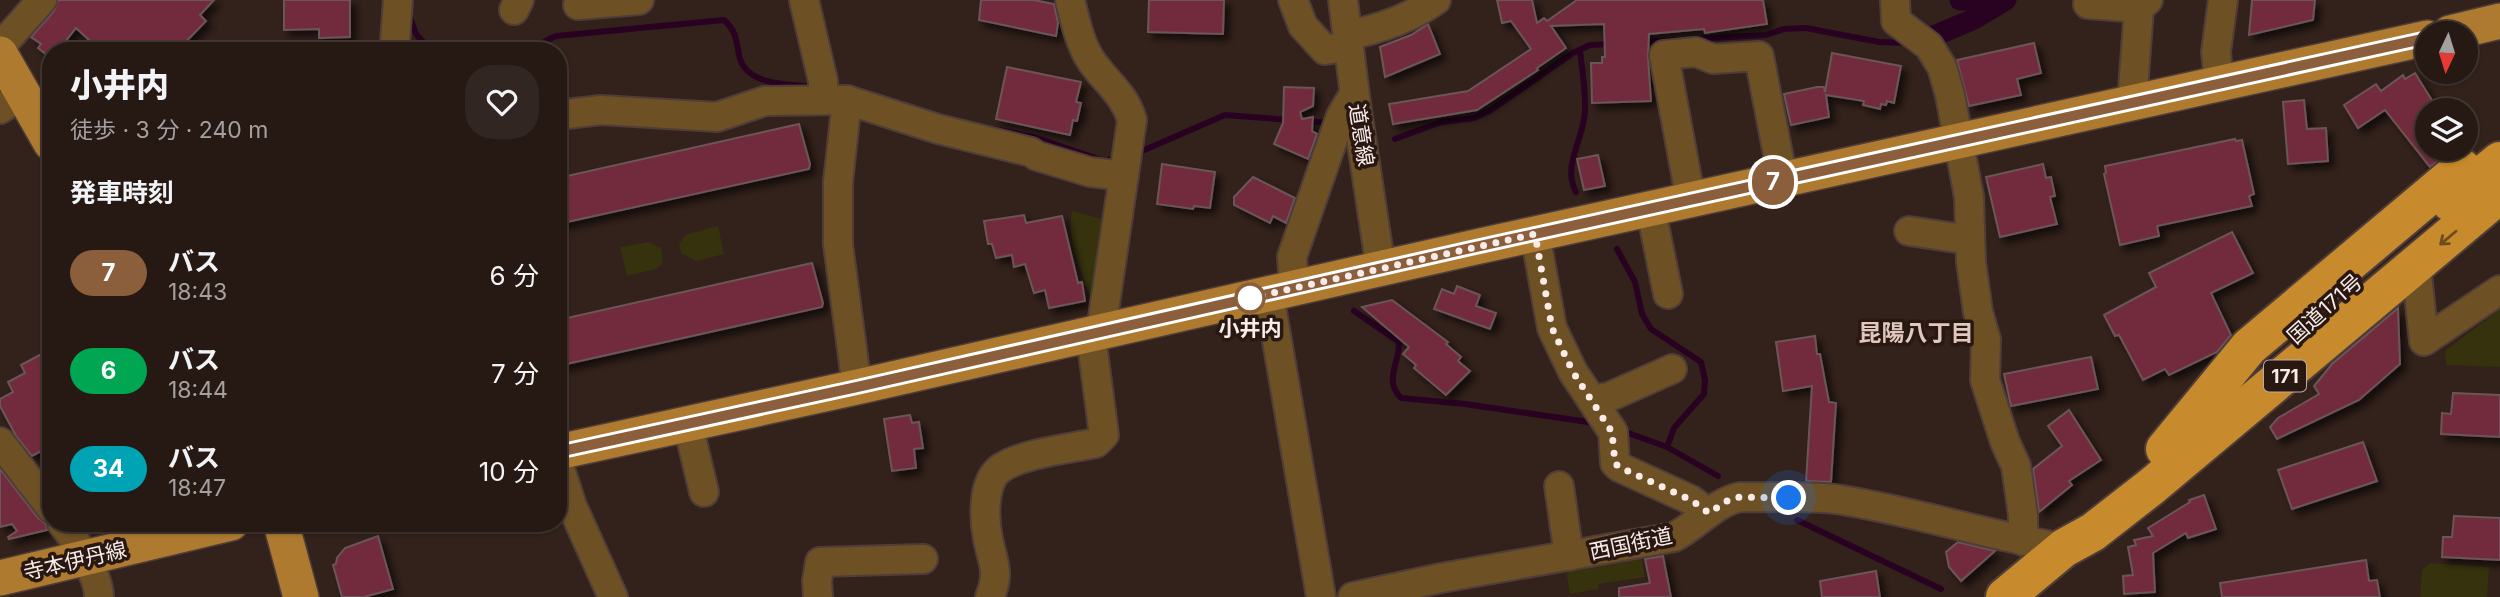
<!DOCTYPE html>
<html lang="ja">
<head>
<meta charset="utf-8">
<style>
	:root { --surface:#261914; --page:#322622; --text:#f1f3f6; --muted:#a4a0a0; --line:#423834 }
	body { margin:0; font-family:Inter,"Noto Sans JP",sans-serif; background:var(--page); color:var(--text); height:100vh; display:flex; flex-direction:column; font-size:26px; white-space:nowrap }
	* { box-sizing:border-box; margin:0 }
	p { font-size:23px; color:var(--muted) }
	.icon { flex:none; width:38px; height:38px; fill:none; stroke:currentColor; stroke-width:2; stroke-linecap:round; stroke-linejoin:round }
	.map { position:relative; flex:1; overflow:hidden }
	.drawer { position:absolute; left:42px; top:42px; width:525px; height:490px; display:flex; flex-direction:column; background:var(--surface); border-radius:28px; box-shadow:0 2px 5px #0004,0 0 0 2px var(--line) }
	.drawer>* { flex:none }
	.badge { padding:0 14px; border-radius:23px; font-size:24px; line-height:46px }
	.needle { width:46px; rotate:184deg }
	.fabs { position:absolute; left:2415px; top:21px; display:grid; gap:14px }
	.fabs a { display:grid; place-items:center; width:63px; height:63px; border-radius:50%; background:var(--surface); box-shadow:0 2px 5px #0004,0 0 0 2px var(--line); font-size:35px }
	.you { position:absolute; width:35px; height:35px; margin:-18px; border:5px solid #fff; border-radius:50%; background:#1a73e8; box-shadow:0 0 0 10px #1a73e833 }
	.map>.badge { position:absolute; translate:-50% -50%; box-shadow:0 0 0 4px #fff }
	h2 { padding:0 28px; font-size:26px; line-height:63px }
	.round { display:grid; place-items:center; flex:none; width:74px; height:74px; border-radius:28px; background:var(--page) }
	.summary { display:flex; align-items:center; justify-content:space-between; height:119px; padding:0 28px }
	h1 { font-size:33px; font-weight:800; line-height:52px }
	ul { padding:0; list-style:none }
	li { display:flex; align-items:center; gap:21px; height:98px; padding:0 28px }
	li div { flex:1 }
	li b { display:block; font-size:26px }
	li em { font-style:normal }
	li .badge { min-width:77px; font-weight:700; text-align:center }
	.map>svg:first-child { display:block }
	.green { fill:#35320d }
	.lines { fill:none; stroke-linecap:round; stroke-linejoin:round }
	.stream { stroke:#290222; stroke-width:6 }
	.canal { stroke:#290222; stroke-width:21 }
	.building { fill:#722c3c; stroke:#6b5558; stroke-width:2; filter:url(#shadow) }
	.minor-casing { stroke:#4f3d38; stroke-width:32 }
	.major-casing { stroke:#4f3d38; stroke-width:38 }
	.highway-casing { stroke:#4f3d38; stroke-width:42 }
	.minor { stroke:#6e5025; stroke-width:28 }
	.major { stroke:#ad7a30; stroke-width:35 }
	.highway { stroke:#c78a2c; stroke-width:38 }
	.oneway { stroke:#704b1e }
	.line-casing { stroke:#fff; stroke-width:16 }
	.line { stroke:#8b5e3c; stroke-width:10 }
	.walk { stroke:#f9ece8; stroke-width:7; stroke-dasharray:0 12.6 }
	.stop-dot { fill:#fff; stroke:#8b5e3c; stroke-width:3.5 }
	.labels { text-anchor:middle; stroke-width:7; stroke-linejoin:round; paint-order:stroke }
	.shield { fill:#291812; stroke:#bbaca8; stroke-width:2 }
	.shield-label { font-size:19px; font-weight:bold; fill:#f9ece8 }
	.street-label { font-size:21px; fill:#f9ece8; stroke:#291812 }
	.stop-label { font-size:21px; font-weight:bold; fill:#f9ece8; stroke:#291812 }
	.neighbourhood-label { font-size:23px; font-weight:bold; fill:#e1c8bf; stroke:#291812 }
</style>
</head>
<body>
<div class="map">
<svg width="2500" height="597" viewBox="0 0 2500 597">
	<defs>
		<filter id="shadow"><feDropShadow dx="5.5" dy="5.5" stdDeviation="3.5" flood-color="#0009"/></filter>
	</defs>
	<rect width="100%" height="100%" fill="#33211b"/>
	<g class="green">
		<path d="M 1072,211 L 1109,221 L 1097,296 L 1090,297 C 1082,270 1066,239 1072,211 Z"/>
		<polygon points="718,226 724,254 697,261 682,254 679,245 685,235"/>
		<polygon points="649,242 661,248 663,263 656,269 627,276 620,247"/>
		<polygon points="2500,309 2500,367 2446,365 2445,351"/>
		<polygon points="1641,553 1645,577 1598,584 1598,589 1570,594 1565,565"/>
		<polygon points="2430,563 2489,567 2487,597 2420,597 2422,570"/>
	</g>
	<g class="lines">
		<g class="stream">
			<polyline points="409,15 416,34 431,51"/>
			<polyline points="1694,39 1766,35 1784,29 1806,28 1879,42 1911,43"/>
			<polyline points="1641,42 1676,40"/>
			<path d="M 533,51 L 547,40 L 556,36 L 724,20 C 736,31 736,39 739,55 C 745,87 791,84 816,87"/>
			<polyline points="1305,121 1331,123"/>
			<polyline points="993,129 1034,137 1104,161 1117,158"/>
			<polyline points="1395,139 1441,122 1474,118 1491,110 1573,53 1590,45 1613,44"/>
			<polyline points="1135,154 1225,115 1291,120"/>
			<path d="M 1576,192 C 1562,167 1583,140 1585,112 C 1586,91 1582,70 1580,50"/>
			<polyline points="1617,249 1635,282 1642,314 1651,329 1701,362 1705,380 1704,394 1674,428 1667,447 1718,476"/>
			<path d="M 1354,311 L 1399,342 C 1400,363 1383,380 1401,398 L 1465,404 L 1595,423"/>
			<polyline points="1620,430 1667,447"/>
			<polyline points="1797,520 1941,589"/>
		</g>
		<g class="canal">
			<polyline points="1960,0 1977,0"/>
			<polyline points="1934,36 1974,19 2006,0"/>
		</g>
	</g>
	<g class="building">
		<polygon points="58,0 214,0 200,15 206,21 177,51 101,51 76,28 58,51 51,51 51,58 38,48 41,44 31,37 54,11"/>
		<polygon points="284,0 350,0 350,37 319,38 319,29 284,30"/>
		<polygon points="981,0 1034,0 1054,4 1058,23 1056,36 979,20"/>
		<polygon points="1149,0 1224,0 1223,34 1148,32"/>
		<polygon points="1497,0 1532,0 1537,23 1544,18 1547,21 1577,0 1763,0 1767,24 1705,33 1704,29 1649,34 1648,57 1651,101 1592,103 1591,63 1602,63 1602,57 1605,57 1604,24 1551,26 1566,48 1537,68 1538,70 1477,110 1393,124 1389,104 1468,91 1531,49 1511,21 1502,23"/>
		<polygon points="2252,0 2315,0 2313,20 2249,35"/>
		<polygon points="1428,24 1440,54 1385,77 1380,47 1411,35"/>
		<polygon points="2034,43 2041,73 2017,79 2021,95 1969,106 1957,60"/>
		<polygon points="1832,53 1901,66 1894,103 1887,101 1886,105 1881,104 1880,109 1863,105 1864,101 1826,95 1829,117 1791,125 1784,94 1817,87 1824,87 1825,92"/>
		<polygon points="1007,67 1081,82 1076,102 1081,103 1077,121 1073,120 1070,135 996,119"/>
		<polygon points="2415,73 2438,110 2427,110 2427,149 2453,149 2430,167 2385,110 2358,128 2344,105 2376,84 2381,91 2403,75 2405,79"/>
		<polygon points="1284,87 1314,88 1313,106 1300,112 1302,119 1313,117 1312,131 1317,134 1308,159 1274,144 1283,123"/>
		<polygon points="2304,100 2307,129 2326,128 2328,161 2288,164 2283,102"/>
		<polygon points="799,124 810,164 809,169 558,224 558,178"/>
		<polygon points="2235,139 2236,141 2242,140 2254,194 2249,196 2252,206 2157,226 2159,236 2120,245 2104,174 2106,173 2105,166"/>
		<polygon points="1598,155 1605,186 1584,190 1577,159"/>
		<polygon points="1162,164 1215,172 1210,208 1194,206 1193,209 1157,204"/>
		<polygon points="2043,164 2046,178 2051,177 2055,196 2050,197 2057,224 2000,237 1986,177"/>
		<polygon points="1253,177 1295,198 1286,223 1273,216 1270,223 1234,205 1234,197"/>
		<polygon points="1024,215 1026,223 1062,216 1078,283 1082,282 1085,301 1049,308 1045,290 1034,293 1025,264 1014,267 1012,255 996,258 992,244 988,244 984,221"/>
		<polygon points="2232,232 2253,273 2211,293 2231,335 2217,352 2169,375 2165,369 2143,380 2119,335 2115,336 2104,315 2156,287 2149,273"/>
		<polygon points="812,263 823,303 822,307 562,365 561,361 558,361 558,320"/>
		<polygon points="1457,286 1480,295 1476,306 1496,313 1490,329 1434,309 1442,289 1454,294"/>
		<polygon points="1392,300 1448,342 1446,344 1461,357 1458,361 1470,371 1446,395 1414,368 1416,365 1403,354 1409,347 1362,307"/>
		<polygon points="2398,308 2400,364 2359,400 2277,439 2270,427 2278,418 2319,394 2314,386 2332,364"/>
		<polygon points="1815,336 1817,354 1820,354 1829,402 1836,403 1831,482 1806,481 1812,386 1783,391 1776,342"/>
		<polygon points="51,349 51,446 32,456 16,436 0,406 0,399 13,392 8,382 25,373 21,365"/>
		<polygon points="2091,357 2098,389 2011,406 2004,374"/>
		<polygon points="2453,393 2500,395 2500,437 2441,434 2442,413 2451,414"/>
		<polygon points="2069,410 2101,460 2069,481 2072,485 2039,512 2033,469 2062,446 2048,426"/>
		<polygon points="910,415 912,423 919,422 923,448 914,449 916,468 892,471 884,419"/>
		<polygon points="2363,442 2377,481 2292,509 2278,470"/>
		<polygon points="0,469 38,518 46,524 47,530 9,539 8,537 17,531 12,524 0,527"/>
		<polygon points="2204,495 2216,529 2188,538 2186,533 2153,553 2155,592 2124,594 2123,576 2133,575 2128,547 2136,545 2134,540 2153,536 2148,528 2190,502 2189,500"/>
		<polygon points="2454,516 2500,518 2500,560 2442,557 2443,537 2452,537"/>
		<polygon points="378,536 393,589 364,597 342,597 333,565 336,564 337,558 345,548"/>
		<polygon points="1958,542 1995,551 1961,581 1949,567 1946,552"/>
		<polygon points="1663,556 1671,597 1619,597 1619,588 1650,583 1645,559"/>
		<polygon points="2366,560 2369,581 2377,580 2380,597 2222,597 2220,583"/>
		<polygon points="1876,571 1880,597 1822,597 1820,581"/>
	</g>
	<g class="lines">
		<defs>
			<g id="minor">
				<polyline points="804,0 823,81 823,99"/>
				<polyline points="1293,0 1303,26 1325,50 1349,46"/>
				<polyline points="1343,0 1356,104 1381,269"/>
				<polyline points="1895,0 1896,21 1929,46 1942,67 1950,95 1969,197 1971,262 1978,312 1986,340 1985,380 2005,442 2016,466 2023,515 2023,541"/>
				<polyline points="2088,4 2139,8"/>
				<polyline points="578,5 639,0"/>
				<polyline points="514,10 519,0"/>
				<path d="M 1348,35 C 1381,29 1409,19 1436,0"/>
				<polyline points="0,47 42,0"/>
				<polyline points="397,51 395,42 398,0"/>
				<polyline points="2219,84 2216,52 2223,0"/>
				<polyline points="847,100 838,182 838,244 857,387"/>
				<polyline points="2132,103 2139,8 2148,0"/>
				<polyline points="0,109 23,94"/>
				<polyline points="558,115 601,110 717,117 765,101 847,100 938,129 1031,152 1037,156 1090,172 1124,176"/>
				<polyline points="1691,201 1664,55 1696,52 1713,59 1759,56 1783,180"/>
				<polyline points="1651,210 1668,294"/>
				<polyline points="1909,231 1970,240"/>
				<polyline points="1535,234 1552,328 1573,372 1613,432 1615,463 1619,467 1691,500 1708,513"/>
				<polyline points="2416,265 2424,341 2500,290"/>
				<polyline points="1294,288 1292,257 1341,116 1354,94"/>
				<polyline points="1269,294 1321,597"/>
				<polyline points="1593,400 1609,397 1672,369"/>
				<polyline points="688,425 704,492"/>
				<polyline points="0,442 51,508"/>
				<polyline points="558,463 572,506 613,597"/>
				<polyline points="1559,486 1569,556"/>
				<path d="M 62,523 C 76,541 99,575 99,597"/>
				<polyline points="818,597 817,581 820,562 923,559"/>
				<path d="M 990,597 C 1000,571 993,564 988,539 C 984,519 982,481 1001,468 C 1024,453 1068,449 1096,443 L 1104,435 L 1092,344 L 1101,331 L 1132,120 C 1125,95 1107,83 1092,62 C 1080,45 1075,20 1070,0"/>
				<path d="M 1353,597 L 1441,578 L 1674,537 C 1697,525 1714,503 1740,497 C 1773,498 1809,495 1842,500 C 1917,512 1989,536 2064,548"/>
			</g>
			<g id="major">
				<polyline points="2450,33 2500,21"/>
				<polyline points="0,54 51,143"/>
				<polyline points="558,452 857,387 1471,248 2427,38"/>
				<polyline points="281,523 301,597"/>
				<polyline points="0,578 231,523"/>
			</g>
			<g id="highway">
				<polyline points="2450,202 2500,161"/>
				<polyline points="2165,449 2249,347 2462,168"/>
				<polyline points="2005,597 2064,548 2093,532 2152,486 2500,194"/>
			</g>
		</defs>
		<use href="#minor" class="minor-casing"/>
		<use href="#major" class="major-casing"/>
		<use href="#highway" class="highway-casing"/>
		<use href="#minor" class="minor"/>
		<use href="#major" class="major"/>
		<use href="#highway" class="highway"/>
	</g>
	<defs><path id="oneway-shaft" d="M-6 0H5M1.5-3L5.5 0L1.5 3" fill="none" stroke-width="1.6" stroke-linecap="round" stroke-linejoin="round" transform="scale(1.75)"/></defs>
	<use class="oneway" href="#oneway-shaft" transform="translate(2448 238) rotate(140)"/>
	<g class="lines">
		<defs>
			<polyline id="line" points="558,452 857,387 1471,248 2427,38"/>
		</defs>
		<use href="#line" class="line-casing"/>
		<use href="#line" class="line"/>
		<polyline class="walk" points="1250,298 1535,234 1552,328 1573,372 1612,432 1615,463 1619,467 1691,500 1709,513 1730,499 1740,497 1789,498"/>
	</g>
	<circle class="stop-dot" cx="1250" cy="298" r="14"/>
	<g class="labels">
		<rect class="shield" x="2264" y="360.5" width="42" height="31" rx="5"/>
		<g class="shield-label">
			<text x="2285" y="383">171</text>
		</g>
		<g class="street-label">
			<text transform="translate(1361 135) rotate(81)" y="7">道意線</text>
			<text transform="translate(2325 309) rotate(-42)" y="7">国道171号</text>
			<text transform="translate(1631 544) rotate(-12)" y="7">西国街道</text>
			<text transform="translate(75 561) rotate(-13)" y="7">寺本伊丹線</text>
		</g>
		<g class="stop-label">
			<text x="1250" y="336">小井内</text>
		</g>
		<g class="neighbourhood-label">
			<text x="1916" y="341">昆陽八丁目</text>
		</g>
	</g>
</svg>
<div class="fabs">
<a><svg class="needle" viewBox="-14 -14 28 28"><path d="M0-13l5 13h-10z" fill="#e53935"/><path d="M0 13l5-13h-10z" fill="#a4a0a0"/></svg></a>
<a><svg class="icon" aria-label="layers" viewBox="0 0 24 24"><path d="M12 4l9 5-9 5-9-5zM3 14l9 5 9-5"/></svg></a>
</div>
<div class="you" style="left:1789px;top:498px"></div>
<b class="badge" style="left:1773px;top:182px;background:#8b5e3c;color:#fff">7</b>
<section class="drawer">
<div class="summary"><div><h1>小井内</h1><p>徒歩 · 3 分 · 240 m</p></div><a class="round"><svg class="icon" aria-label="heart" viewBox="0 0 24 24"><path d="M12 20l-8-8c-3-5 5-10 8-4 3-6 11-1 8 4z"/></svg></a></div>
<h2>発車時刻</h2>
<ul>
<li><span class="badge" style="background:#8b5e3c;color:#fff">7</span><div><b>バス</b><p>18:43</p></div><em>6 分</em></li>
<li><span class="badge" style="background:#00a651;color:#fff">6</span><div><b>バス</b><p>18:44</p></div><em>7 分</em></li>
<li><span class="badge" style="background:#00a3b4;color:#fff">34</span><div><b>バス</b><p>18:47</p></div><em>10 分</em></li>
</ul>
</section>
</div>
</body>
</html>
